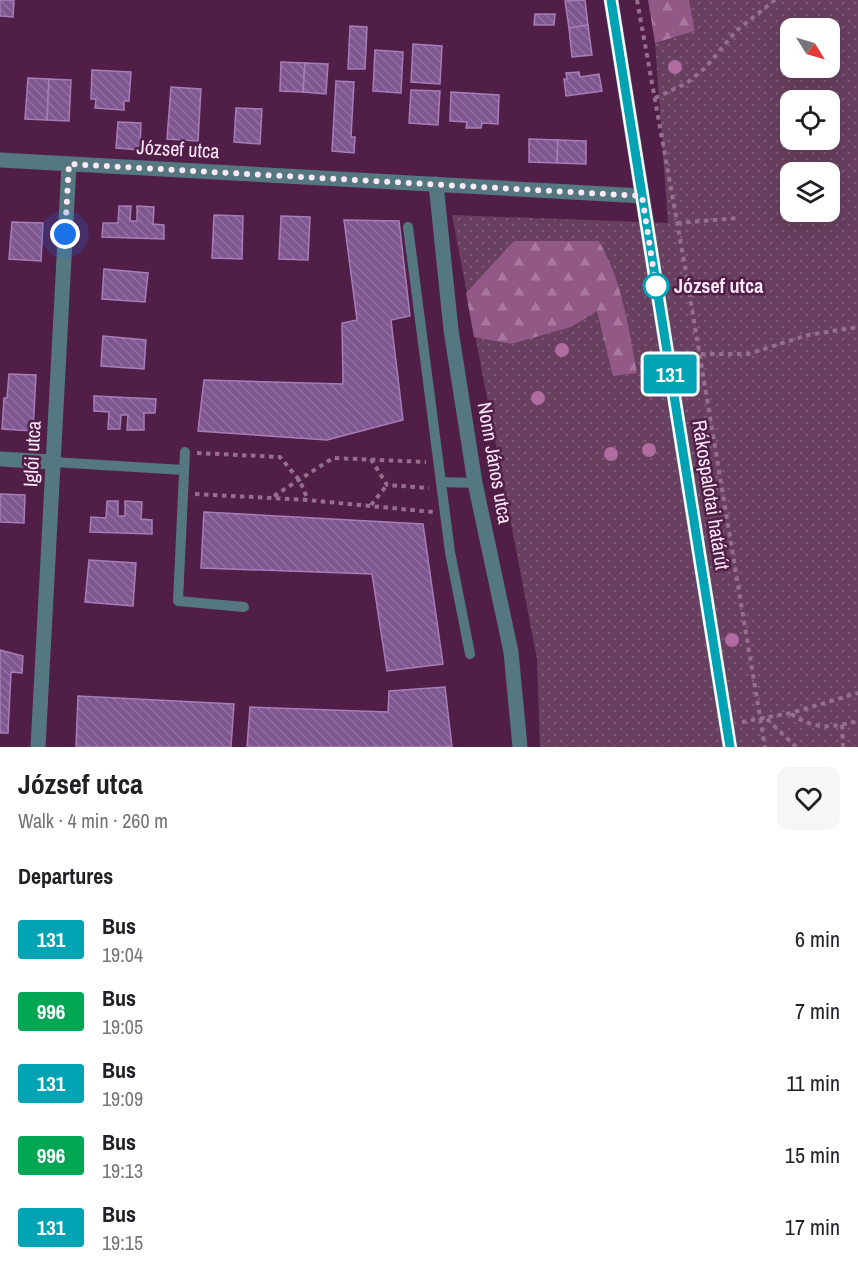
<!DOCTYPE html>
<html lang="en">
<head>
<meta charset="utf-8">
<style>
	:root { --surface:#fff; --page:#f6f6f6; --text:#202124; --muted:#757577 }
	body { margin:0; font-family:"Archivo Narrow",sans-serif; background:var(--page); color:var(--text); height:100vh; display:flex; flex-direction:column; font-size:22px; white-space:nowrap }
	* { box-sizing:border-box; margin:0 }
	p { font-size:20px; color:var(--muted) }
	.icon { flex:none; width:33px; height:33px; fill:none; stroke:currentColor; stroke-width:2; stroke-linecap:round; stroke-linejoin:round }
	.map { position:relative; height:747px; overflow:hidden }
	.sheet { display:flex; flex-direction:column; background:var(--surface); flex:1 }
	.sheet>* { flex:none }
	.badge { padding:0 12px; border-radius:4px; font-size:21px; line-height:39px }
	.needle { width:39px; rotate:127deg }
	.fabs { position:absolute; left:780px; top:18px; display:grid; gap:12px }
	.fabs a { display:grid; place-items:center; width:60px; height:60px; border-radius:12px; background:var(--surface); box-shadow:0 6px 24px #0002; font-size:30px }
	.you { position:absolute; width:30px; height:30px; margin:-15px; border:4px solid #fff; border-radius:50%; background:#1a73e8; box-shadow:0 0 0 9px #1a73e833 }
	.map>.badge { position:absolute; translate:-50% -50%; box-shadow:0 0 0 3px #fff }
	h2 { padding:0 18px; font-size:22px; line-height:54px }
	.round { display:grid; place-items:center; flex:none; width:63px; height:63px; border-radius:12px; background:var(--page) }
	.head { display:flex; align-items:center; justify-content:space-between; height:102px; padding:0 18px }
	h1 { font-size:28px; font-weight:700; line-height:45px }
	ul { padding:0; list-style:none }
	li { display:flex; align-items:center; gap:18px; height:72px; padding:0 18px }
	li div { flex:1 }
	li b { display:block; font-size:22px }
	li em { font-style:normal }
	li .badge { min-width:66px; font-weight:700; text-align:center }
	.map>svg:first-child { display:block }
	.grass { fill:url(#grass-dots); fill-rule:evenodd }
	.forest { fill:url(#forest-firs) }
	.building { fill:url(#building-back-hatch); stroke:#a67eb7; stroke-width:1.5 }
	.lines { fill:none; stroke-linecap:round; stroke-linejoin:round }
	.path { stroke:#956f8d; stroke-width:4; stroke-dasharray:4.5 4.5; stroke-linecap:butt }
	.service { stroke:#547780; stroke-width:10 }
	.minor { stroke:#547780; stroke-width:15 }
	.tertiary { stroke:#547780; stroke-width:15 }
	.tree { fill:#b06ba1 }
	.line-casing { stroke:#fff; stroke-width:14 }
	.line { stroke:#00a3b4; stroke-width:9 }
	.walk { stroke:#fce8f7; stroke-width:6; stroke-dasharray:0 10.8 }
	.stop-dot { fill:#fff; stroke:#00a3b4; stroke-width:3 }
	.labels { text-anchor:middle; stroke-width:5; stroke-linejoin:round; paint-order:stroke }
	.street-label { font-size:20px; fill:#fce8f7; stroke:#501e47 }
	.stop-label { font-size:20px; font-weight:bold; fill:#fce8f7; stroke:#501e47; text-anchor:start }
</style>
</head>
<body>
<div class="map">
<svg width="858" height="747" viewBox="0 0 858 747">
	<defs>
		<pattern id="grass-dots" width="8" height="8" patternUnits="userSpaceOnUse" patternTransform="scale(1.5)"><rect width="8" height="8" fill="#683f5f"/><path d="M2 2h.1M6 6h.1" fill="none" stroke="#7e5b77" stroke-width="1.8" stroke-linecap="round"/></pattern>
		<pattern id="forest-firs" width="22" height="20" patternUnits="userSpaceOnUse" patternTransform="scale(1.5)"><rect width="22" height="20" fill="#925886"/><path d="M5 1l3.5 6h-7zM16 11l3.5 6h-7z" fill="#a8789e"/></pattern>
		<pattern id="building-back-hatch" width="6" height="6" patternUnits="userSpaceOnUse" patternTransform="scale(1.5)"><rect width="6" height="6" fill="#7f5790"/><path d="M-1 5l2 2M0 0l6 6M5-1l2 2" fill="none" stroke="#926fa0"/></pattern>
	</defs>
	<rect width="100%" height="100%" fill="#501e47"/>
	<path class="grass" d="M 689,0 L 858,0 L 858,747 L 540,747 L 537,659 L 452,215 L 668,223 L 655,43 L 695,31 ZM 790,28 L 830,28 L 830,68 L 790,68 ZM 790,100 L 830,100 L 830,140 L 790,140 ZM 790,172 L 830,172 L 830,212 L 790,212 Z"/>
	<g class="forest">
		<polygon points="648,0 689,0 695,31 655,43"/>
		<path d="M 514,241 L 599,241 C 623,284 628,325 637,373 L 613,376 L 597,311 L 571,327 L 511,344 L 474,337 L 466,293 Z"/>
	</g>
	<g class="building">
		<polygon points="0,0 14,0 13,17 0,16"/>
		<polygon points="585,0 588,25 569,28 565,1"/>
		<polygon points="535,14 555,14 554,25 534,25"/>
		<polygon points="588,25 592,55 572,57 569,28"/>
		<polygon points="350,26 367,27 365,69 348,69"/>
		<polygon points="413,44 442,46 440,84 411,82"/>
		<polygon points="375,50 403,52 401,93 373,91"/>
		<polygon points="281,62 305,63 303,92 280,91"/>
		<polygon points="305,63 328,64 326,94 303,92"/>
		<polygon points="92,70 131,72 129,101 124,101 124,110 95,108 96,99 91,99"/>
		<polygon points="579,72 580,77 599,74 602,91 566,96 564,79 567,79 566,73"/>
		<polygon points="28,78 49,79 47,120 25,119"/>
		<polygon points="49,79 71,80 69,121 47,120"/>
		<polygon points="336,81 354,82 351,137 355,137 354,153 332,151"/>
		<polygon points="171,87 201,89 198,141 167,139"/>
		<polygon points="411,90 440,91 438,125 409,123"/>
		<polygon points="451,92 499,95 498,124 482,123 481,128 466,128 467,122 450,121"/>
		<polygon points="236,108 262,109 260,144 234,142"/>
		<polygon points="118,122 141,123 140,150 116,148"/>
		<polygon points="529,139 558,140 557,163 529,162"/>
		<polygon points="558,140 586,141 586,164 557,163"/>
		<polygon points="119,206 131,206 130,221 137,221 137,206 154,207 153,224 164,225 164,239 102,237 103,223 118,223"/>
		<polygon points="214,215 243,216 242,259 212,258"/>
		<polygon points="281,216 310,217 308,260 279,259"/>
		<polygon points="344,220 399,221 410,316 391,320 403,420 327,440 198,431 204,380 343,384 342,323 357,320"/>
		<polygon points="12,222 43,223 41,261 9,259"/>
		<polygon points="104,269 148,273 145,302 102,299"/>
		<polygon points="103,336 146,340 144,369 101,366"/>
		<polygon points="9,374 36,375 33,431 2,429 4,398 7,398"/>
		<polygon points="94,396 156,399 155,413 144,413 144,430 127,430 128,415 121,415 120,429 108,429 109,412 94,411"/>
		<polygon points="0,494 25,495 24,523 0,522"/>
		<polygon points="107,501 118,501 118,516 125,516 125,501 142,502 141,519 152,520 152,534 90,532 91,517 106,518"/>
		<polygon points="204,512 423,524 443,664 387,671 372,574 201,568"/>
		<polygon points="89,560 136,563 133,606 85,602"/>
		<polygon points="0,650 23,656 22,673 11,672 8,733 0,733"/>
		<polygon points="445,687 452,747 247,747 250,707 388,712 389,691"/>
		<polygon points="78,696 234,704 231,747 76,747"/>
	</g>
	<g class="lines">
		<g class="path">
			<polyline points="637,0 683,255 765,747"/>
			<polyline points="655,98 687,83 705,68 736,31 775,0"/>
			<polyline points="677,223 738,218"/>
			<polyline points="683,354 748,354 808,335 858,327"/>
			<polyline points="197,453 280,457 300,481 308,500"/>
			<polyline points="371,459 387,485 429,488"/>
			<polyline points="195,494 308,500 433,512"/>
			<polyline points="274,496 333,458 426,462"/>
			<polyline points="371,505 387,485"/>
			<path d="M 791,714 C 816,730 829,728 858,721"/>
			<polyline points="767,719 796,747"/>
			<polyline points="742,722 791,713 858,693"/>
			<polyline points="842,725 843,747"/>
		</g>
		<g class="service">
			<polyline points="408,227 450,552 470,654"/>
			<polyline points="185,452 178,601 244,607"/>
			<polyline points="53,462 184,470"/>
			<polyline points="441,482 475,483"/>
		</g>
		<g class="minor">
			<polyline points="436,184 451,330 475,483 511,652 520,747"/>
			<polyline points="0,459 53,462"/>
			<polyline points="38,747 69,164"/>
		</g>
		<g class="tertiary">
			<polyline points="611,0 730,747"/>
			<polyline points="0,160 642,196"/>
		</g>
	</g>
	<g class="tree">
		<circle cx="675" cy="67" r="7"/>
		<circle cx="562" cy="350" r="7"/>
		<circle cx="647" cy="367" r="7"/>
		<circle cx="538" cy="398" r="7"/>
		<circle cx="649" cy="450" r="7"/>
		<circle cx="611" cy="454" r="7"/>
		<circle cx="732" cy="640" r="7"/>
	</g>
	<g class="lines">
		<defs>
			<polyline id="line" points="611,0 730,747"/>
		</defs>
		<use href="#line" class="line-casing"/>
		<use href="#line" class="line"/>
		<polyline class="walk" points="65,234 69,164 642,196 656,286"/>
	</g>
	<circle class="stop-dot" cx="656" cy="286" r="12"/>
	<g class="labels">
		<g class="street-label">
			<text transform="translate(178 149) rotate(3)" y="7">József utca</text>
			<text transform="translate(32 454) rotate(-87)" y="7">Iglói utca</text>
			<text transform="translate(495 463) rotate(80)" y="7">Nonn János utca</text>
			<text transform="translate(711 495) rotate(81)" y="7">Rákospalotai határút</text>
		</g>
		<g class="stop-label">
			<text x="674" y="293">József utca</text>
		</g>
	</g>
</svg>
<div class="fabs">
<a><svg class="needle" viewBox="-14 -14 28 28"><path d="M0-13l5 13h-10z" fill="#e53935"/><path d="M0 13l5-13h-10z" fill="#757577"/></svg></a>
<a><svg class="icon" aria-label="locate" viewBox="0 0 24 24"><circle cx="12" cy="12" r="6"/><path d="M12 2v4M12 18v4M2 12h4M18 12h4"/></svg></a>
<a><svg class="icon" aria-label="layers" viewBox="0 0 24 24"><path d="M12 4l9 5-9 5-9-5zM3 14l9 5 9-5"/></svg></a>
</div>
<div class="you" style="left:65px;top:234px"></div>
<b class="badge" style="left:670px;top:374px;background:#00a3b4;color:#fff">131</b>
</div>
<section class="sheet">
<div class="head"><div><h1>József utca</h1><p>Walk · 4 min · 260 m</p></div><a class="round"><svg class="icon" aria-label="heart" viewBox="0 0 24 24"><path d="M12 20l-8-8c-3-5 5-10 8-4 3-6 11-1 8 4z"/></svg></a></div>
<h2>Departures</h2>
<ul>
<li><span class="badge" style="background:#00a3b4;color:#fff">131</span><div><b>Bus</b><p>19:04</p></div><em>6 min</em></li>
<li><span class="badge" style="background:#00a651;color:#fff">996</span><div><b>Bus</b><p>19:05</p></div><em>7 min</em></li>
<li><span class="badge" style="background:#00a3b4;color:#fff">131</span><div><b>Bus</b><p>19:09</p></div><em>11 min</em></li>
<li><span class="badge" style="background:#00a651;color:#fff">996</span><div><b>Bus</b><p>19:13</p></div><em>15 min</em></li>
<li><span class="badge" style="background:#00a3b4;color:#fff">131</span><div><b>Bus</b><p>19:15</p></div><em>17 min</em></li>
</ul>
</section>
</body>
</html>
